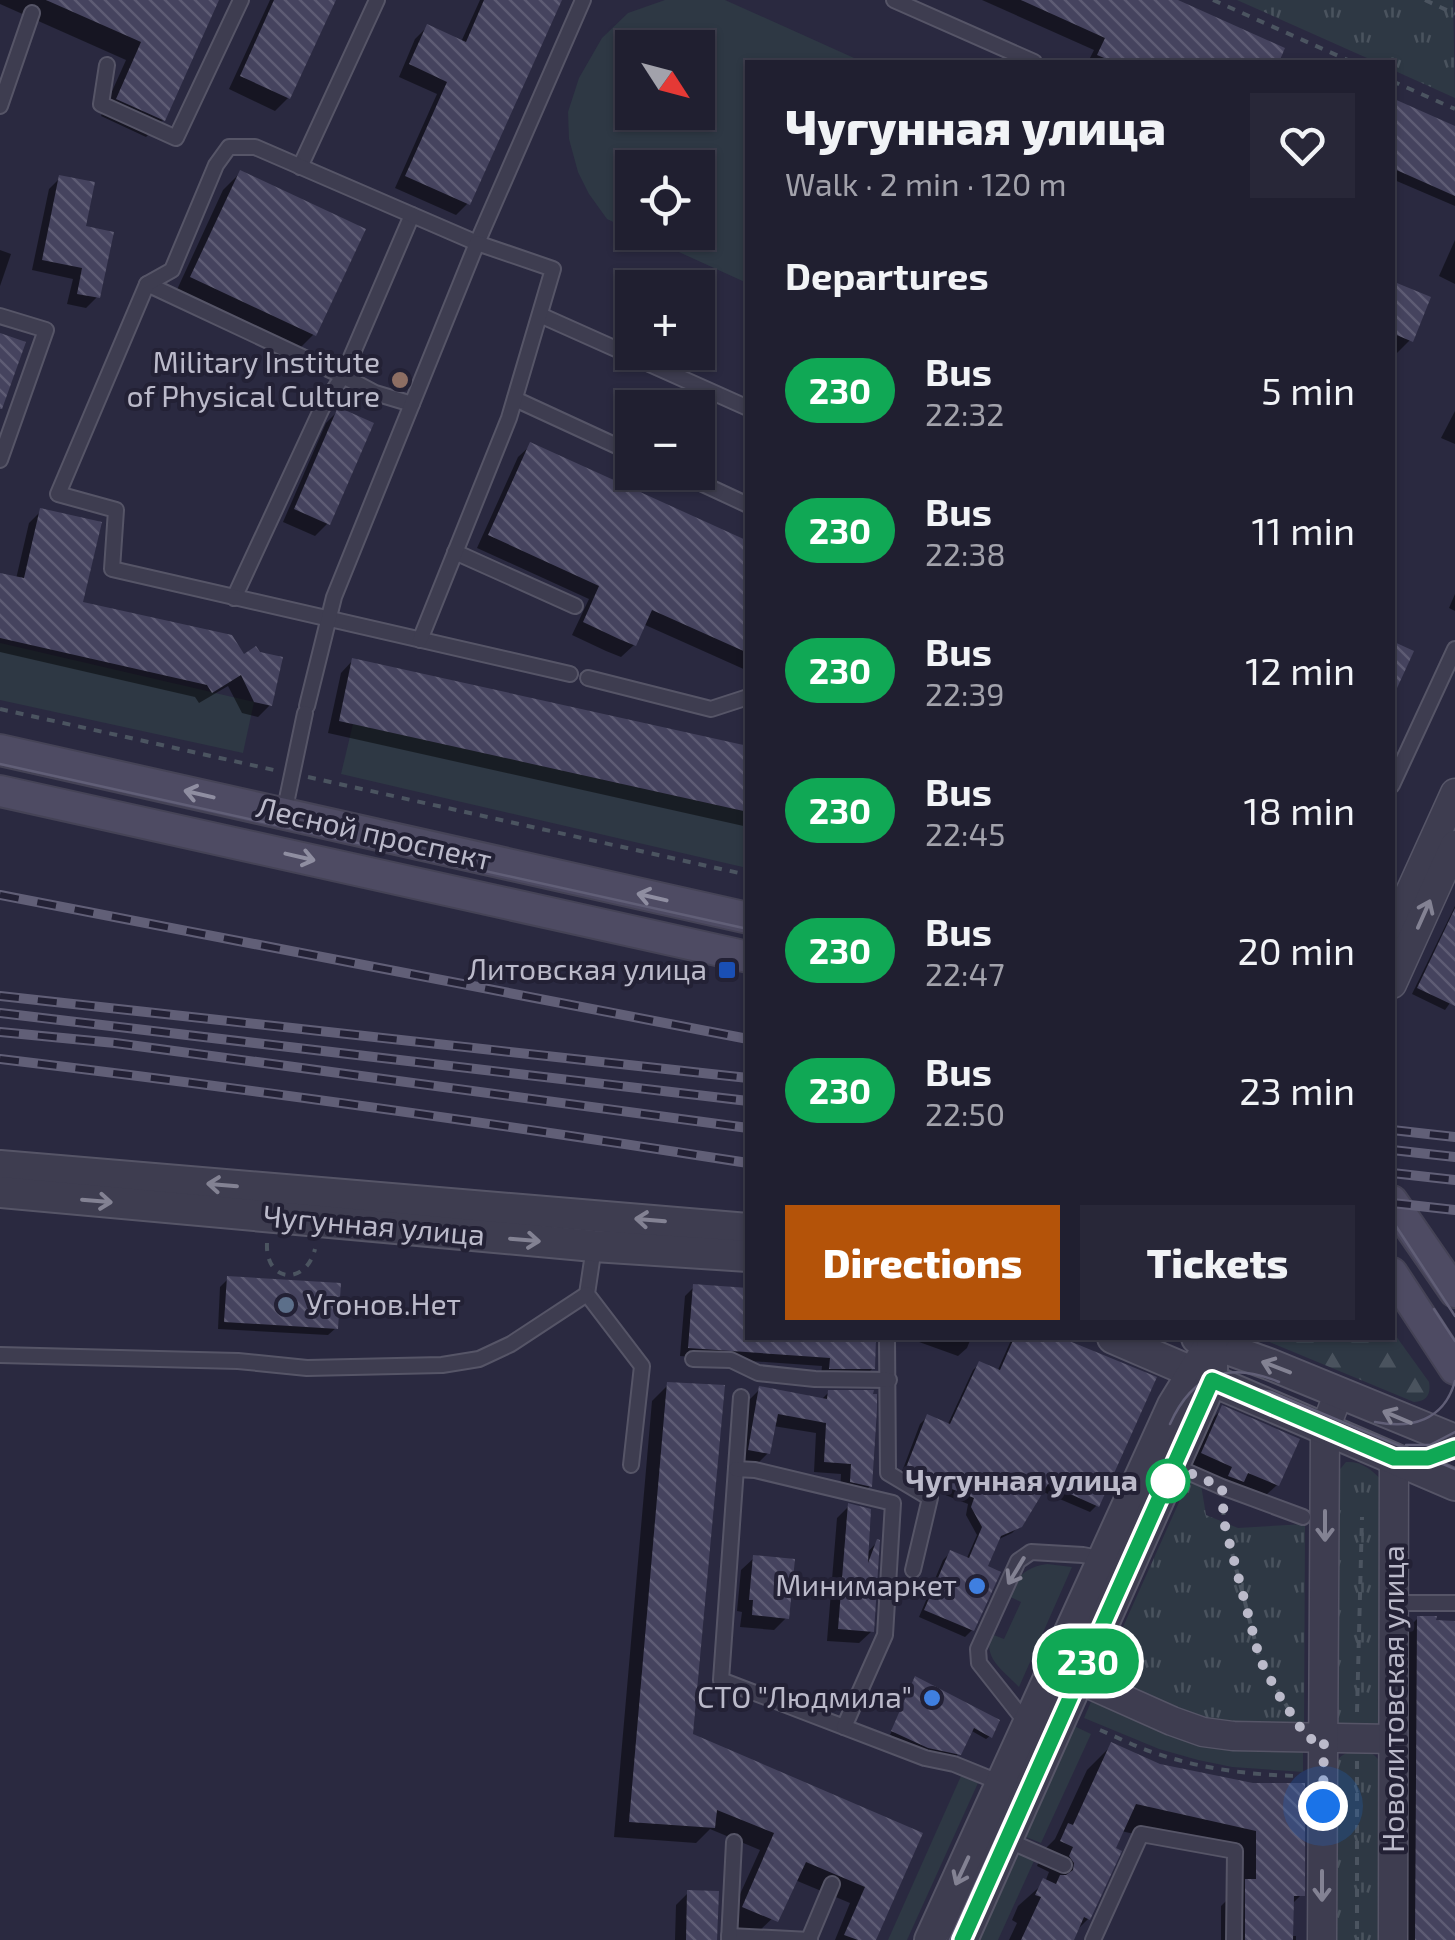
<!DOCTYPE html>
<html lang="en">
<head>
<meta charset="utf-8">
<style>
	:root { --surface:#201f30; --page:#282738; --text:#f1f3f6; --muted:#a2a2ab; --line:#3d3d4c; --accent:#b45309 }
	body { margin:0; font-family:"Exo 2",sans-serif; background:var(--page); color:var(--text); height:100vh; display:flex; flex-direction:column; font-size:38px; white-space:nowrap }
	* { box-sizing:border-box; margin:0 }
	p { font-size:32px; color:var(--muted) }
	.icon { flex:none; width:55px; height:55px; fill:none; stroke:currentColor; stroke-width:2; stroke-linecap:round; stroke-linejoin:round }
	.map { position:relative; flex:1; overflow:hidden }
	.drawer { position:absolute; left:745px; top:60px; width:650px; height:1280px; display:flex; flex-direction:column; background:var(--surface); border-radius:0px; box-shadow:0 2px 8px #0004,0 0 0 2px var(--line) }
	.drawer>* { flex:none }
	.badge { padding:0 20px; border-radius:32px; font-size:35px; line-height:65px }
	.needle { width:65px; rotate:126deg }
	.controls { position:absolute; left:615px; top:30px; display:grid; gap:20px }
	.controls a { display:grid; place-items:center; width:100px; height:100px; border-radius:0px; background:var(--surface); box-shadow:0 2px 8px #0004,0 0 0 2px var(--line); font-size:50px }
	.you { position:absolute; width:50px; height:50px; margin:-25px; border:8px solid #fff; border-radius:50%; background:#1a73e8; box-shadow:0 0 0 15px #1a73e833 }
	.map>.badge { position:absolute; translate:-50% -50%; box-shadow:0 0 0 5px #fff }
	h2 { padding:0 40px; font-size:38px; line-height:90px }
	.round { display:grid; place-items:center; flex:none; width:105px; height:105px; border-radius:0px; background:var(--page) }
	.head { display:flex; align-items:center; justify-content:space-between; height:170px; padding:0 40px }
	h1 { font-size:48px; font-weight:800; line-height:75px }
	.action { display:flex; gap:20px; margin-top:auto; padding:20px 40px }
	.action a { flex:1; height:115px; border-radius:0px; background:var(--accent); color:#fff; font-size:40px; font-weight:800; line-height:115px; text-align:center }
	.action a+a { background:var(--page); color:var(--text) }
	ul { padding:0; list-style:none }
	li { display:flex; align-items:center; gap:30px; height:140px; padding:0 40px }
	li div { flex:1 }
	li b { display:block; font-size:38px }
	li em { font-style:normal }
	li .badge { min-width:110px; font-weight:700; text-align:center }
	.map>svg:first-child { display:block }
	.grass { fill:#2e3844; fill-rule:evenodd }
	.forest { fill:url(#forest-firs) }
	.park { fill:url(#park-tufts) }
	.shadow { fill:#0007 }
	.building { fill:url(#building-back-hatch) }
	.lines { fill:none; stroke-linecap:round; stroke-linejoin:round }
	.service-casing { stroke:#565567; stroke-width:18 }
	.minor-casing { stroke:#565567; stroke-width:31 }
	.tertiary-casing { stroke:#565567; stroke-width:34 }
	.secondary-casing { stroke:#454356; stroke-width:34 }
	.path { stroke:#4b5460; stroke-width:4; stroke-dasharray:8 8; stroke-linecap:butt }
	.service { stroke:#3e3d50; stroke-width:14 }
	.minor { stroke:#3e3d50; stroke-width:28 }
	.tertiary { stroke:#3e3d50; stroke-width:30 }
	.secondary { stroke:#4e4b63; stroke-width:30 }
	.tram { stroke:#615f77; stroke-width:2.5 }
	.rail-casing { stroke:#615f77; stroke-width:10 }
	.rail { stroke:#232135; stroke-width:6; stroke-dasharray:19; stroke-linecap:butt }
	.oneway { stroke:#8f8ea1 }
	.oneway2 { stroke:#838293 }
	.line-casing { stroke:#fff; stroke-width:22 }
	.line { stroke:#10a855; stroke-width:15 }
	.walk { stroke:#bbbaca; stroke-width:10; stroke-dasharray:0 18 }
	.education-dot { fill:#8d6e63; stroke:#232135; stroke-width:4 }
	.transit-dot { fill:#1a4fb4; stroke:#232135; stroke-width:4 }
	.service-dot { fill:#5c6f8a; stroke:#232135; stroke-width:4 }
	.stop-dot { fill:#fff; stroke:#10a855; stroke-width:5 }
	.shop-dot { fill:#3f7fe0; stroke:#232135; stroke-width:4 }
	.labels { text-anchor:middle; stroke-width:8; stroke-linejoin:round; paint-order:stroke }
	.poi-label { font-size:30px; fill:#bbbaca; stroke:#232135; text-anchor:end }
	.street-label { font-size:30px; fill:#bbbaca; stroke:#232135 }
	.stop-label { font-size:30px; font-weight:bold; fill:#bbbaca; stroke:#232135; text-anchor:end }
</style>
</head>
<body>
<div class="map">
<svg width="1455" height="1940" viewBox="0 0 1455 1940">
	<defs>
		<pattern id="forest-firs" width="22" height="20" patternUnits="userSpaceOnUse" patternTransform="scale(2.5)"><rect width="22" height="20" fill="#2e3844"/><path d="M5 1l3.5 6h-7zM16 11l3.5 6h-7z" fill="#4a535e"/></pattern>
		<pattern id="park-tufts" width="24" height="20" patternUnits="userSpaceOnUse" patternTransform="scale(2.5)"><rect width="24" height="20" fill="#2e3844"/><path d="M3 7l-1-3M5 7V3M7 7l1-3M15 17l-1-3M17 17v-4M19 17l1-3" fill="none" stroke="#4a535e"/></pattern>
		<pattern id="building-back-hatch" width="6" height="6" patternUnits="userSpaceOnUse" patternTransform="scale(2.5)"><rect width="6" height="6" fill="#45435e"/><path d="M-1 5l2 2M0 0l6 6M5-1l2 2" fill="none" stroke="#5e5c74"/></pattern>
	</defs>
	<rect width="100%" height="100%" fill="#2a2940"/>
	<g class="grass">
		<path d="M 665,0 L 725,0 L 863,62 L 748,62 L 747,283 L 637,233 L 698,232 L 698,168 L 632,168 L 632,231 L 607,219 L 589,194 L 578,172 L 569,139 L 568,112 L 579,78 L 602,38 L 628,13 ZM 632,48 L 698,48 L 698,112 L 632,112 Z"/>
		<polygon points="0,643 254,702 243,753 0,700"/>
		<polygon points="353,724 747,812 747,868 341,774"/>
		<path d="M 1047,1564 L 1072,1567 L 1019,1687 C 1002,1669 983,1659 991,1634 L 1004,1639 L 1021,1602 L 1008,1596 C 1017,1577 1025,1567 1047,1564 Z"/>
		<polygon points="1093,1697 1303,1750 1303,1772 1232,1767 1198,1760 1159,1749 1084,1718"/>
		<polygon points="1070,1724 1091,1734 1041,1843 1026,1837 1039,1809 1035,1802"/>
		<polygon points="961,1776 978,1783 907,1940 888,1940"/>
		<polygon points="1019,1854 1034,1861 998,1940 979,1940"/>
	</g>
	<path class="forest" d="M 1393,1332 L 1429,1382 C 1431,1394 1427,1401 1414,1402 L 1260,1338 L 1392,1338 Z"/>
	<g class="park">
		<polygon points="1237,0 1453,0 1455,98 1393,70 1392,62 1376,62"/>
		<path d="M 1346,1462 C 1360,1461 1372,1469 1381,1480 L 1381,1722 L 1375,1729 L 1341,1727 L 1337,1722 L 1337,1473 Z"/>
		<polygon points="1189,1480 1201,1485 1206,1515 1238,1528 1305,1524 1304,1730 1215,1726 1101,1676"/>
		<path d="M 1365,1751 C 1375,1754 1379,1758 1382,1768 L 1381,1940 L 1334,1940 L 1335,1765 C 1341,1751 1351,1752 1365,1751 Z"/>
	</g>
	<g class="shadow">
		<polygon points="0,0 216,0 163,120 146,137 101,116 126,60 0,4"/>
		<polygon points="270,0 333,0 288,98 275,111 229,89"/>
		<polygon points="480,0 559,0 468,203 456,215 395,188 437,94 399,77 415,39 427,27 461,42"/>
		<polygon points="982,0 1172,0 1282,49 1276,62 1088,62 1094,50"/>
		<polygon points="1392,101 1455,128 1455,206 1392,179"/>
		<polygon points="240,173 314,334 297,351 175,294 223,190"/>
		<polygon points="60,178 83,228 97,297 86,308 67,304 73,279 32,270 49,189"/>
		<polygon points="1455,240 1455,284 1439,276"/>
		<polygon points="0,250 11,254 0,286"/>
		<polygon points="1392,284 1410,340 1396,354 1392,353"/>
		<polygon points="339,410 328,523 315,536 283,522 326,423"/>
		<polygon points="1455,411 1455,444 1441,438"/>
		<polygon points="531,445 748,544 748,671 643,624 634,645 621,657 606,651 572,635 589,599 477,548 518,457"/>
		<polygon points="41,511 80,604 243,657 270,705 258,717 242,713 228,686 199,703 195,697 0,652 0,576 16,579 29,523"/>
		<polygon points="1455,594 1455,611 1449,608"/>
		<polygon points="353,660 746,748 748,741 748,827 328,733 341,673"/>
		<polygon points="1455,906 1455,996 1445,1010 1412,994"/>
		<polygon points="228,1279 336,1328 328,1335 218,1329 220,1287"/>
		<polygon points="694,1287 748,1338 875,1338 873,1368 864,1377 821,1376 822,1366 680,1356 685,1296"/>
		<polygon points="908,1338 971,1338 967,1348 958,1356"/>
		<polygon points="1012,1338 1055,1338 1154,1379 1097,1505 1090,1512 1041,1491 1020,1525 1012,1533 997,1540 985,1568 972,1630 965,1637 919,1617 943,1560 950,1553 966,1560 977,1535 966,1515 968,1504 900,1477 920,1424 927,1417 947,1426 973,1370 979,1364 997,1372"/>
		<polygon points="668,1385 690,1736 919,1834 874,1940 835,1940 850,1903 795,1880 782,1909 755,1935 727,1923 760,1850 710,1829 696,1843 614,1837 652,1401"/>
		<polygon points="760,1389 821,1400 829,1392 870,1486 859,1497 840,1492 841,1474 814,1472 816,1433 773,1426 768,1453 757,1464 738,1461 749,1400"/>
		<polygon points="1223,1408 1277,1485 1264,1497 1229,1493 1190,1466 1210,1421"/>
		<polygon points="849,1506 866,1554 877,1542 872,1631 859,1643 827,1641 837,1518"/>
		<polygon points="754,1558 787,1617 774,1630 740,1627 742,1612 737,1611 741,1570"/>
		<polygon points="1418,1618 1453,1940 1391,1940 1393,1643"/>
		<polygon points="913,1683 990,1736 986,1739 970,1730 956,1757 924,1750 890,1735"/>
		<polygon points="1112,1745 1159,1766 1252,1785 1302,1894 1291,1905 1291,1936 1296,1936 1296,1940 1221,1940 1221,1906 1232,1895 1232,1856 1121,1831 1088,1919 1074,1933 1071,1940 1009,1940 1017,1923 1012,1920 1018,1906 1045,1882 1049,1872 1037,1866 1043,1851 1055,1839 1087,1770"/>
		<polygon points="688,1893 714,1940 675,1940 676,1905"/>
	</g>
	<g class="building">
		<polygon points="46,0 219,0 165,121 116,99 141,42"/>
		<polygon points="274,0 336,0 290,99 240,76"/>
		<polygon points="484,0 562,0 470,205 405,176 447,82 409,64 427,24 466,42"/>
		<polygon points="1021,0 1178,0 1285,48 1279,62 1114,62 1097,55 1105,38"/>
		<polygon points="1392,98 1455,126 1455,196 1392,168"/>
		<polygon points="240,170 366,229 316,336 190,277"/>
		<polygon points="59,175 95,182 86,226 114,232 100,298 77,294 82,268 42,260"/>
		<polygon points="1392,281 1431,297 1413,342 1392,333"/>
		<polygon points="0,333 26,342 2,409 0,409"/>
		<polygon points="338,407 374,423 330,525 294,509"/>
		<polygon points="530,442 748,541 748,653 652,610 636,646 619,639 583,622 599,586 488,535"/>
		<polygon points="40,508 102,522 83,602 232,635 244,654 256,646 260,652 283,657 272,706 254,702 241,675 212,693 207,685 0,638 0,573 24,578"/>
		<polygon points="1392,641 1414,651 1392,699"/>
		<polygon points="352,658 748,746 748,812 339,721"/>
		<polygon points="1455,908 1455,1006 1417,988"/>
		<polygon points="227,1276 341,1283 338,1329 224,1322"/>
		<polygon points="693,1284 748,1288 748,1338 876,1338 875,1369 829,1369 830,1358 688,1348"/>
		<polygon points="1014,1338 1062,1338 1157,1377 1099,1507 1048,1484 1022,1527 1001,1536 988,1566 1001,1572 974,1631 924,1610 950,1550 969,1558 982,1527 971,1507 974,1498 905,1470 927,1414 950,1424 979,1361 1000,1370"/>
		<polygon points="667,1382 725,1385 693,1734 923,1833 876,1940 858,1940 844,1935 865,1887 806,1862 778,1922 742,1907 774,1833 717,1810 715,1828 629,1822"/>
		<polygon points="759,1386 827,1399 828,1390 874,1390 873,1394 877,1394 877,1409 872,1487 850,1482 851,1464 824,1462 826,1423 778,1414 770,1454 748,1450"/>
		<polygon points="1222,1405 1300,1439 1279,1486 1248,1473 1244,1482 1228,1476 1232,1467 1201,1453"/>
		<polygon points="848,1503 871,1509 868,1563 877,1539 880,1540 874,1632 838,1629"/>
		<polygon points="753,1555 795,1559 789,1619 752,1615 753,1600 749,1600"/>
		<polygon points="1417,1616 1437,1616 1436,1620 1455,1621 1455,1940 1415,1940"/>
		<polygon points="915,1676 1000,1720 992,1738 974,1728 961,1755 928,1748 891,1731"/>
		<polygon points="1111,1742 1160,1764 1253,1783 1305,1783 1305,1896 1294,1896 1293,1940 1245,1940 1245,1879 1256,1879 1256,1831 1136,1804 1116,1848 1122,1851 1090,1920 1084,1917 1074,1940 1021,1940 1041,1897 1035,1895 1043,1878 1056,1884 1060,1875 1066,1875 1073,1870 1074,1863 1069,1856 1073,1847 1060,1841 1068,1823 1073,1825"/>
		<polygon points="687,1890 719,1891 717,1940 686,1940"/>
	</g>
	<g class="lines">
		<defs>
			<g id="service">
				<polyline points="894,0 1034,62"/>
				<polyline points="107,65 101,104 176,138 241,0"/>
				<polyline points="0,106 32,13"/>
				<polyline points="300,167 377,0"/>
				<polyline points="412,215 343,376 375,393 412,404"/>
				<polyline points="147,284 343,376 322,408 234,598"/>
				<polyline points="540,315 748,408"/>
				<polyline points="0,316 46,330 0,460"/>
				<polyline points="515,399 632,453"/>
				<polyline points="677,472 748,505"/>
				<polyline points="455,552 575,606"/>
				<polyline points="570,674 112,569 116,510 58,494 147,284 172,270 216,165 229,147 255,147 477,243 583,0"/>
				<polyline points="588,678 711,709 748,697"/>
				<polyline points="307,706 334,597 477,243 553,269 509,418 420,640"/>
				<polyline points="1392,785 1455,649"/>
				<polyline points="284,813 305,713"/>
				<polyline points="594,1247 587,1294 642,1366 631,1465"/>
				<polyline points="887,1338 888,1473 930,1498 913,1570"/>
				<polyline points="0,1355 238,1361 307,1368 442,1365 479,1359 511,1344 587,1294"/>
				<polyline points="693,1359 731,1360 758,1373 815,1379 889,1380"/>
				<polyline points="741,1397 721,1680 925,1758 954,1764 1001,1783"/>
				<polyline points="1174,1466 1222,1487 1303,1517"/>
				<polyline points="736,1469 755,1470 893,1503 885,1635 844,1727"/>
				<polyline points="1394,1603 1455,1603"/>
				<polyline points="1028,1725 979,1663 978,1649 1018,1561 1031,1552 1083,1555 1104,1559"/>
				<polyline points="1005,1839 1064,1865"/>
				<polyline points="729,1936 810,1940"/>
				<polyline points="809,1939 832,1884"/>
				<polyline points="729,1940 734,1842"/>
				<polyline points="1093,1940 1141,1834 1235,1851 1234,1940"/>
			</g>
			<g id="minor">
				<polyline points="1392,932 1455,793"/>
				<polyline points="1392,984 1455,845"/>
				<polyline points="1060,1671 1172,1721 1203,1732 1233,1736 1393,1739"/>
				<polyline points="1322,1940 1325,1429 1339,1392"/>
				<polyline points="1393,1940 1394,1458"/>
			</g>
			<g id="tertiary">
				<polyline points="0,1166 748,1229"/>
				<polyline points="0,1192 594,1246 748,1256"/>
				<polyline points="1113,1338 1455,1485"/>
				<polyline points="1197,1338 1269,1364 1455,1440"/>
				<polyline points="930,1940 1173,1405 1214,1338"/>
				<polyline points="962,1940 1212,1380 1212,1346"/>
			</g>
			<g id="secondary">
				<polyline points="0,750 748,918"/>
				<polyline points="0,791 748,957"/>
				<polyline points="1392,1201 1455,1292"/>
				<polyline points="1392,1273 1455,1369"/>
			</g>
		</defs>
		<use href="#service" class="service-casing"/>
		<use href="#minor" class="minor-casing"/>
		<use href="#tertiary" class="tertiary-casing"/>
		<use href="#secondary" class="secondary-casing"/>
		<g class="path">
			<polyline points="1213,0 1352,62"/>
			<polyline points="1425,0 1455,14"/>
			<polyline points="1392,81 1455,109"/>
			<polyline points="0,709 274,770"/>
			<polyline points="308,777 748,875"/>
			<path d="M 267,1243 C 265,1283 306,1286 315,1249"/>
			<polyline points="1223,1507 1224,1522 1260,1660 1289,1710"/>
			<polyline points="1357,1712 1362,1517"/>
			<path d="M 1100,1730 C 1119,1738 1138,1748 1158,1754 C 1203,1769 1251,1775 1298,1776"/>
			<polyline points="1357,1761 1357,1940"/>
		</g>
		<use href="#service" class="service"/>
		<use href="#minor" class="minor"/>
		<use href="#tertiary" class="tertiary"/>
		<use href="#secondary" class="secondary"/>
		<g class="tram">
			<polyline points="0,764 748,929"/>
			<polyline points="1392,1220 1455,1316"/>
			<polyline points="1434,1309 1455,1341"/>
			<path d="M 1375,1422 C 1411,1429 1444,1421 1455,1381"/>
			<path d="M 1170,1424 C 1193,1373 1229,1361 1279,1382"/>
			<polyline points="1406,1445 1430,1445 1455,1432"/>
			<path d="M 950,1940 L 1184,1426 C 1205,1391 1232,1383 1271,1392 L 1455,1469"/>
		</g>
		<defs>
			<g id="rail">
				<polyline points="0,895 748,1039"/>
				<polyline points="0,996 748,1078"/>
				<polyline points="0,1013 748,1101"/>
				<polyline points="0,1032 115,1043 748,1128"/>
				<path d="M 0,1059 C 250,1089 499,1124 748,1163"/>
				<polyline points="1392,1130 1455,1137"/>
				<polyline points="1392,1150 1455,1157"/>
				<polyline points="1392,1173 1455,1180"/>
				<polyline points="1392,1203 1455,1210"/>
			</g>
		</defs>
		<use href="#rail" class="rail-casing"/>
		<use href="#rail" class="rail"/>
	</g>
	<defs><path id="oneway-shaft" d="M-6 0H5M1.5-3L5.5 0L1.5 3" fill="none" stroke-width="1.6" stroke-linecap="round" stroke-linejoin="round" transform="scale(2.5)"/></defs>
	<g class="oneway">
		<use href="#oneway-shaft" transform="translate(199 794) rotate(-167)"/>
		<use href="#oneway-shaft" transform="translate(300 857) rotate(13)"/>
		<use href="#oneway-shaft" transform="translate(652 897) rotate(-167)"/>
	</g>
	<g class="oneway2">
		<use href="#oneway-shaft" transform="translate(1424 914) rotate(-66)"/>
		<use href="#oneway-shaft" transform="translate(222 1185) rotate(-175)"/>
		<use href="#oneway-shaft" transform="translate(97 1201) rotate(5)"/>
		<use href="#oneway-shaft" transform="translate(650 1220) rotate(-175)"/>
		<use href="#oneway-shaft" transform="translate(525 1240) rotate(5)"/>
		<use href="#oneway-shaft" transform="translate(1276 1367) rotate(-159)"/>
		<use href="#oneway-shaft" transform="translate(1397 1417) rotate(-157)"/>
		<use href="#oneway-shaft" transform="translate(1325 1526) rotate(90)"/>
		<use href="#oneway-shaft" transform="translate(1016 1571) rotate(121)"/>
		<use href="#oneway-shaft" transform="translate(962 1871) rotate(115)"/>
		<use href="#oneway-shaft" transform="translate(1322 1886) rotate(90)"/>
	</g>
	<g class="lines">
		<defs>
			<polyline id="line" points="962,1940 1212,1380 1394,1458 1428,1458 1455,1448"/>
		</defs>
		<use href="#line" class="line-casing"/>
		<use href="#line" class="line"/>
		<polyline class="walk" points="1168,1481 1174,1466 1222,1487 1224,1522 1260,1660 1280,1697 1308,1739 1324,1739 1323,1806"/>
	</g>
	<circle class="education-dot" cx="400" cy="380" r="10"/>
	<rect class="transit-dot" x="717" y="960" width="20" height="20" rx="5"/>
	<circle class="service-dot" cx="286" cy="1305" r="10"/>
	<circle class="stop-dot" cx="1168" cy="1481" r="20"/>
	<g class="shop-dot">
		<circle cx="977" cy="1586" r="10"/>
		<circle cx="932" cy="1698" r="10"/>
	</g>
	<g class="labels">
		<g class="poi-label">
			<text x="380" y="373">Military Institute<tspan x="380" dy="34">of Physical Culture</tspan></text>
			<text x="707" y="980">Литовская улица</text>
			<text x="306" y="1315" text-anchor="start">Угонов.Нет</text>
			<text x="957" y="1596">Минимаркет</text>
			<text x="912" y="1708">СТО "Людмила"</text>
		</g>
		<g class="street-label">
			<text transform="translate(374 834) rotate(13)" y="10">Лесной проспект</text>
			<text transform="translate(374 1226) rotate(5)" y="10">Чугунная улица</text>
			<text transform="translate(1394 1699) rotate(-90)" y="10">Новолитовская улица</text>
		</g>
		<g class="stop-label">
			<text x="1138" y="1491">Чугунная улица</text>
		</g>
	</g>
</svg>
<div class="controls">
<a><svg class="needle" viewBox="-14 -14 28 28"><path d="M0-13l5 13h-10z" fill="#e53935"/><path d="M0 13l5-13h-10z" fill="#a2a2ab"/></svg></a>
<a><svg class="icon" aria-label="locate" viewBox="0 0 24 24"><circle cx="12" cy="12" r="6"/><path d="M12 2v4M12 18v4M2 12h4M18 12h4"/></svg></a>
<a>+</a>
<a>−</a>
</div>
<div class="you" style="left:1323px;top:1806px"></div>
<b class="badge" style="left:1088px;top:1661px;background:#10a855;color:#fff">230</b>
<section class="drawer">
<div class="head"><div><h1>Чугунная улица</h1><p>Walk · 2 min · 120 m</p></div><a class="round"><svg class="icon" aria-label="heart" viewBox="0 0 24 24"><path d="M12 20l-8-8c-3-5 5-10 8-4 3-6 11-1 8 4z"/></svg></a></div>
<h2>Departures</h2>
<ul>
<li><span class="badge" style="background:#10a855;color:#fff">230</span><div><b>Bus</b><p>22:32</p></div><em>5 min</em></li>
<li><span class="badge" style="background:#10a855;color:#fff">230</span><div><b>Bus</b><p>22:38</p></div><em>11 min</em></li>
<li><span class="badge" style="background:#10a855;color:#fff">230</span><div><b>Bus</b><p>22:39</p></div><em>12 min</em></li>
<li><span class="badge" style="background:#10a855;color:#fff">230</span><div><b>Bus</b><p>22:45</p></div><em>18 min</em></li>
<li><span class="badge" style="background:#10a855;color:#fff">230</span><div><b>Bus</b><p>22:47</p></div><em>20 min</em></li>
<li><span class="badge" style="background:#10a855;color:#fff">230</span><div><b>Bus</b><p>22:50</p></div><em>23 min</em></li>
</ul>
<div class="action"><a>Directions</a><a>Tickets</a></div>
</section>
</div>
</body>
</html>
